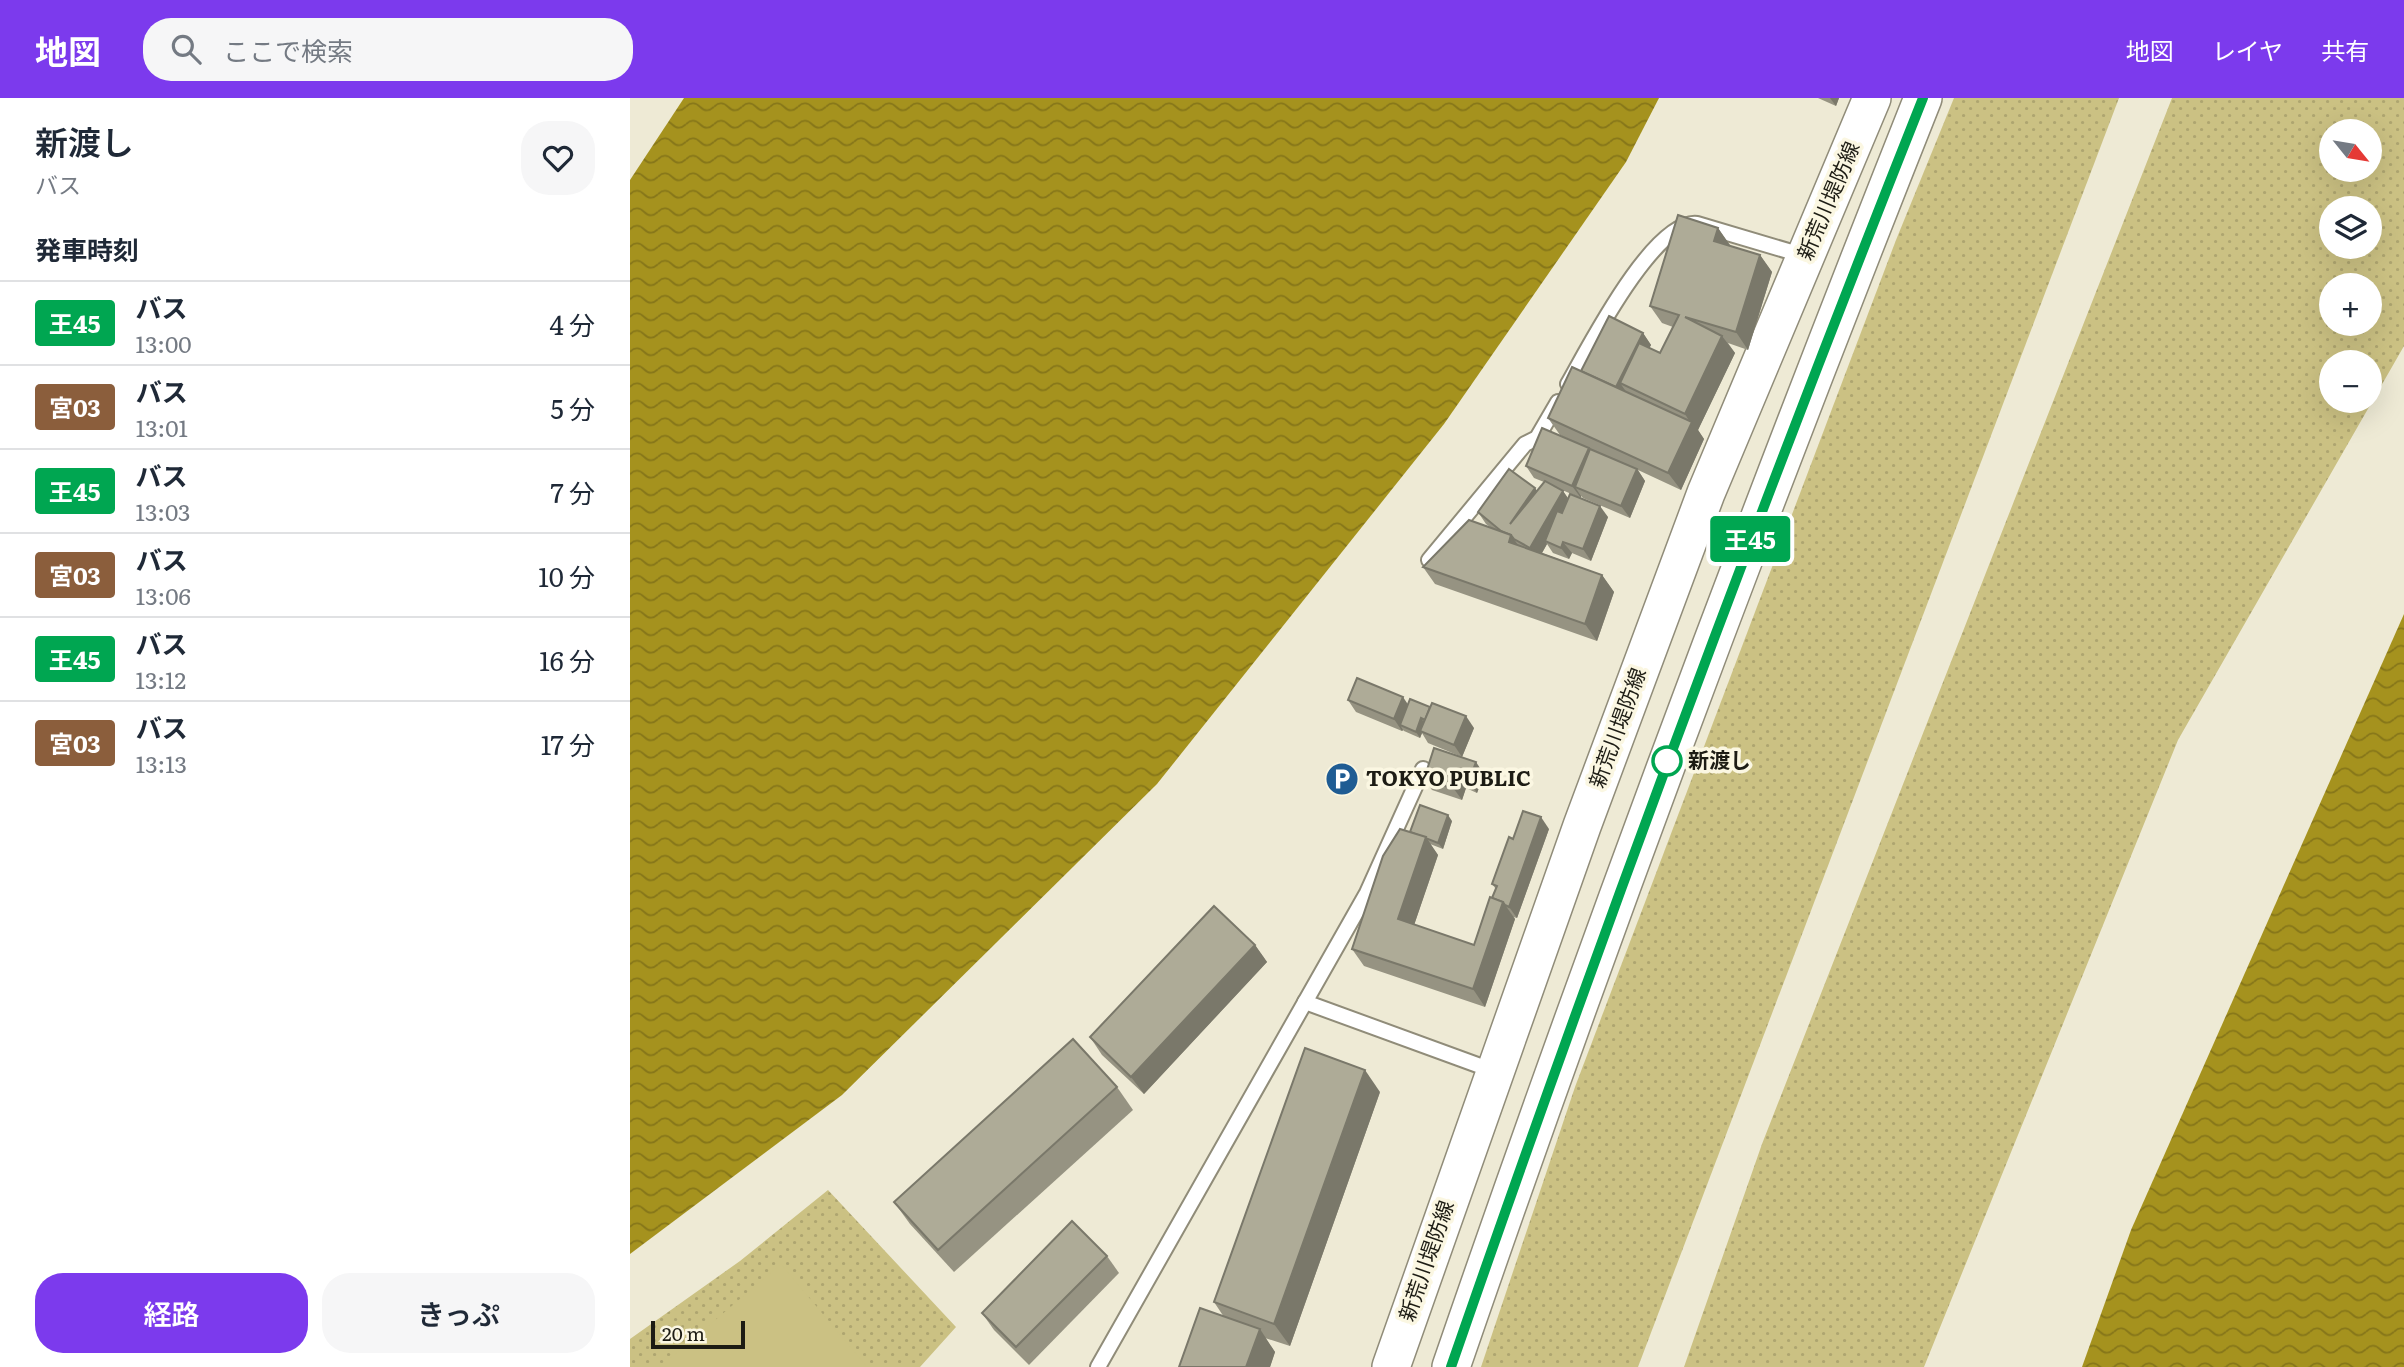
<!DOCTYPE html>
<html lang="ja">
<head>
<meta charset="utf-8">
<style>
	:root { --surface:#fff; --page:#f6f6f7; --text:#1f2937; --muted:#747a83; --line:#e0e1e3; --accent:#7c3aed }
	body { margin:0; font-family:Literata,"Noto Sans JP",serif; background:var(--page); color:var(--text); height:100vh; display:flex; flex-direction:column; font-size:26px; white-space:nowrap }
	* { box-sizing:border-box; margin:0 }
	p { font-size:23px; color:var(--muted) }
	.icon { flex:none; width:38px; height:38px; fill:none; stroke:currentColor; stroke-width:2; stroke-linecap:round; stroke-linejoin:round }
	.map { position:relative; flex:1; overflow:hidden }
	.sheet { display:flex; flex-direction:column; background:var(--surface); width:630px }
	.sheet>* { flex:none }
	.badge { padding:0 14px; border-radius:5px; font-size:24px; line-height:46px }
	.needle { width:46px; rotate:120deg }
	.buttons { position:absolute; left:1689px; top:21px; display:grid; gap:14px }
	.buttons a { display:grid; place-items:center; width:63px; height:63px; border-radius:50%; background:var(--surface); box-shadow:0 7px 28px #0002; font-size:35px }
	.scale { position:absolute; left:21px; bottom:18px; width:94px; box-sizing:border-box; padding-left:7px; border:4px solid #1d1c14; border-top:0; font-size:19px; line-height:24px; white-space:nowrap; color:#1d1c14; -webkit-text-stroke:5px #fbf7e2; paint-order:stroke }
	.map>.badge { position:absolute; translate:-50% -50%; box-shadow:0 0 0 4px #fff }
	h2 { padding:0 35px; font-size:26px; line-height:63px }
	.round { display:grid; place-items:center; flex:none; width:74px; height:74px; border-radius:28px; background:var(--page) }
	.summary { display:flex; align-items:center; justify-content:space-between; height:119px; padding:0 35px }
	h1 { font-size:33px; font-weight:600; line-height:52px }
	.cta { display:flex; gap:14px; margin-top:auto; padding:14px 35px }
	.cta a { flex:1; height:80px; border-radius:28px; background:var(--accent); color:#fff; font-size:28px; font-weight:600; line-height:80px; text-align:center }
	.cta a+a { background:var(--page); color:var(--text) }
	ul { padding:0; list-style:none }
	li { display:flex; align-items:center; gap:21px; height:84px; padding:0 35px; border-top:2px solid var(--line) }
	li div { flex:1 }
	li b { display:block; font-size:26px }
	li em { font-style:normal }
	li .badge { min-width:77px; font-weight:700; text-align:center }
	header { display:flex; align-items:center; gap:42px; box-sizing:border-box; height:98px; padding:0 35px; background:var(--accent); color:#fff }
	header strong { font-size:33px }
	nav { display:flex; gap:38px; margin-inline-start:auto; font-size:24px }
	.search { width:490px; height:63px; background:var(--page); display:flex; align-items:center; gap:18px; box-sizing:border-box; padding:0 24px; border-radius:28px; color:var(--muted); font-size:26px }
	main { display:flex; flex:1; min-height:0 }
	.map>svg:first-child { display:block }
	.grass { fill:url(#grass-dots); fill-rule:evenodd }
	.pitch { fill:#cbc183 }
	.water { fill:url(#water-waves) }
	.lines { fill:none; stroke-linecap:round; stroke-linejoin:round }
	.lane-casing { stroke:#908c79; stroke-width:18 }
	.secondary-casing { stroke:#908c79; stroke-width:40 }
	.lane { stroke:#fff; stroke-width:14 }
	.secondary { stroke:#fff; stroke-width:37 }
	.wall { fill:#969382 }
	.shaded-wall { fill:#7a786a }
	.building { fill:#aeab97; stroke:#7a786a; stroke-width:2 }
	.line-casing { stroke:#fff; stroke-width:16 }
	.line { stroke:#00a651; stroke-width:10 }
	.stop-dot { fill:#fff; stroke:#00a651; stroke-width:3.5 }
	.labels { text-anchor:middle; stroke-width:7; stroke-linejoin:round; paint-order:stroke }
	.street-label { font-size:21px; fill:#1d1c14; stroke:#fbf7e2 }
	.stop-label { font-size:21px; font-weight:bold; fill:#1d1c14; stroke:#fbf7e2; text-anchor:start }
	.poi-label { font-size:21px; font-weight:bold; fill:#1d1c14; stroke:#fbf7e2; text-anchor:start }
</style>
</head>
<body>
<header>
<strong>地図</strong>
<div class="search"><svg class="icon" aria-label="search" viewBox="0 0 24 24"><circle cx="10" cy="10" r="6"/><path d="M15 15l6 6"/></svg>ここで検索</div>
<nav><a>地図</a><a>レイヤ</a><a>共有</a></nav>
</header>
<main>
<section class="sheet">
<div class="summary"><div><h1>新渡し</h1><p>バス</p></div><a class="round"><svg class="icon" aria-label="heart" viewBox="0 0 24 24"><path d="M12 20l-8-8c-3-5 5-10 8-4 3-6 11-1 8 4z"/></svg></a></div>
<h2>発車時刻</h2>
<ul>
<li><span class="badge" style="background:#00a651;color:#fff">王45</span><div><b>バス</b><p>13:00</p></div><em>4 分</em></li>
<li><span class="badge" style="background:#8b5e3c;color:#fff">宮03</span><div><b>バス</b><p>13:01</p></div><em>5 分</em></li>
<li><span class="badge" style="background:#00a651;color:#fff">王45</span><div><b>バス</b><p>13:03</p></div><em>7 分</em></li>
<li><span class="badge" style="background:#8b5e3c;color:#fff">宮03</span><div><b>バス</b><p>13:06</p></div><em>10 分</em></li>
<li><span class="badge" style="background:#00a651;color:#fff">王45</span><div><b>バス</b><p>13:12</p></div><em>16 分</em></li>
<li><span class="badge" style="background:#8b5e3c;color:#fff">宮03</span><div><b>バス</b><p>13:13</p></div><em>17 分</em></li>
</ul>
<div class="cta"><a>経路</a><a>きっぷ</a></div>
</section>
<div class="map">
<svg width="1774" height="1269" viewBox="0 0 1774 1269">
	<defs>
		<pattern id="grass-dots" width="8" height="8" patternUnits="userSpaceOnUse" patternTransform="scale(1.75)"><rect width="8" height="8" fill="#cbc183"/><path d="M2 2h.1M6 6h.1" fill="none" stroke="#aea570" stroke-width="1.8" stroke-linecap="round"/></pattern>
		<pattern id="water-waves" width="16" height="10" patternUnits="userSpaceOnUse" patternTransform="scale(1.75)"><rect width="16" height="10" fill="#a5921e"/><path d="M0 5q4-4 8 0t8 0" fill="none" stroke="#867619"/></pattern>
	</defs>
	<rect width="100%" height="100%" fill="#eeead5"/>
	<g class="grass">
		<polygon points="1324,0 1489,0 1008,1269 851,1269 945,989 1266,142"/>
		<path d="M 1542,0 L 1774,0 L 1774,248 L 1548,642 L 1294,1269 L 1054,1269 L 1132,1046 ZM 1740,33 L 1740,72 L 1701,72 L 1701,33 ZM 1740,110 L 1740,149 L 1701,149 L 1701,110 ZM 1701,187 L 1740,187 L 1740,226 L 1701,226 ZM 1701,264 L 1740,264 L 1740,303 L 1701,303 Z"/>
		<polygon points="198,1092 326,1229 290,1269 0,1269 0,1241 110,1163"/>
	</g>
	<polygon class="pitch" points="151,1166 237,1269 30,1269"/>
	<g class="water">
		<polygon points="54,0 1029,0 996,64 814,326 527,686 212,997 0,1156 0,82"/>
		<polygon points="1774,516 1774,1269 1452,1269 1501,1132"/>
	</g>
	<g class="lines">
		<defs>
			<g id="lane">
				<path d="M 938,286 C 958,251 1024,121 1067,126 L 1175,158"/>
				<polyline points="799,462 895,346 907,340 928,304"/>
				<polyline points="675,904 864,973"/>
				<polyline points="468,1269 737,795 793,671"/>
			</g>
			<g id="secondary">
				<polyline points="761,1269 952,728 1076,395 1242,0"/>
				<path d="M 821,1269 C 968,842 1126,420 1293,0"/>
			</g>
		</defs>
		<use href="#lane" class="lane-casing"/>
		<use href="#secondary" class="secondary-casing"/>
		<use href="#lane" class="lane"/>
		<use href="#secondary" class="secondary"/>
	</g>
	<g class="wall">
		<polygon points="1188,0 1209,0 1206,8"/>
		<polygon points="1088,130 1100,148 1130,157 1142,174 1118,252 1098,245 1105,255 1068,332 1074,341 1051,392 1008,372 1015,383 1000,420 953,400 951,398 951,400 925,389 933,393 938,400 978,419 961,463 942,455 939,461 923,455 917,446 912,455 972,477 984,494 967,543 805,486 793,469 860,429 856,426 848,414 905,390 907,393 914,384 904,380 896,368 954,348 930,337 918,320 951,273 1013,235 1021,247 1019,250 1030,255 1043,229 1032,225 1020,208"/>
		<polygon points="718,602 778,606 844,630 832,659 798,645 792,635 790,640 774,633 773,632 772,633 726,614"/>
		<polygon points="854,676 847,695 836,690 832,702 802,692 794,681"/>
		<polygon points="822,723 813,751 800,746 808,757 784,827 844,847 866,791 862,786 883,741 919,731 887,820 883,819 885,821 855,909 734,868 722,851 780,734"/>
		<polygon points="625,847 637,864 514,996 472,957 460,939"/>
		<polygon points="487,989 503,1012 324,1174 280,1126 264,1104"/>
		<polygon points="750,994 660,1248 635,1240 645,1254 640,1269 549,1269 594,1219 584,1204"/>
		<polygon points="477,1158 489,1175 399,1267 364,1232 352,1215"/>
	</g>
	<g class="shaded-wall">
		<polygon points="1200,0 1209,0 1206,8"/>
		<polygon points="1088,130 1100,147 1096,160 1084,143"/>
		<polygon points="1130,157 1142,174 1118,252 1106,234"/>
		<polygon points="1013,235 1021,247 999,290 990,285 997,295 985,290"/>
		<polygon points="1092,238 1105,255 1068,332 1074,341 1051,392 1038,375 1061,326 1055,316"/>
		<polygon points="959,350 967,362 945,389 951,398 951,400 942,388"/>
		<polygon points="1007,371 1015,383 1000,420 991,408"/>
		<polygon points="905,390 913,402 880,426"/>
		<polygon points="933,393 941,405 915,443 917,446 908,462 900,450"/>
		<polygon points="970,408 978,419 961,463 953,451"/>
		<polygon points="881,437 893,454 879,444"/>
		<polygon points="933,444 942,455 939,461 931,450"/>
		<polygon points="972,477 984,494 967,543 955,526"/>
		<polygon points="773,599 781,611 770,627 773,632 772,633 764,621"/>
		<polygon points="836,618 844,630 832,659 824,647"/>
		<polygon points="791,620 795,626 790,633 792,635 790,640 786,634"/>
		<polygon points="846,664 854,676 847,695 839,683"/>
		<polygon points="828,678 836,690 832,702 824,691"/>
		<polygon points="818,717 822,723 813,751 808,745"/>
		<polygon points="911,719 919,731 887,820 879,809"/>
		<polygon points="796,739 808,757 780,839 768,821"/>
		<polygon points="873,804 885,821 855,909 843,891"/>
		<polygon points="625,847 637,864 514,996 501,979"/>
		<polygon points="735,972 750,994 660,1248 644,1226"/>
		<polygon points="630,1231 645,1254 640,1269 616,1269"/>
	</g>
	<g class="building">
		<polygon points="1048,117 1088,130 1084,143 1130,157 1106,234 1055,219 1092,238 1055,316 990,285 1009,245 1030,255 1049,217 1020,208"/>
		<polygon points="979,218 1013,235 986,289 951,273"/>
		<polygon points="942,269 1062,324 1038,375 918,320"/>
		<polygon points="912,330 959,350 942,388 896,368"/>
		<polygon points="960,351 1007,371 991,408 945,389"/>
		<polygon points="879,371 905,390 880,426 915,383 933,393 900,450 884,441 881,437 871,433 848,414"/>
		<polygon points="940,396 970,408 953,451 933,444 931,450 915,443 927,413 932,415"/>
		<polygon points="839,422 881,437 879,444 972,477 955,526 793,469"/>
		<polygon points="727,580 773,599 764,621 718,602"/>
		<polygon points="780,601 800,609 795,622 791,620 786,634 770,627"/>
		<polygon points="802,605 836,618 824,647 790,633"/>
		<polygon points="804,650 846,664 839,683 828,678 824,691 794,681"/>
		<polygon points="790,707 818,717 808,745 780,734"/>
		<polygon points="893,713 911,719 879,809 875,807 873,804 862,800 867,788 862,786 879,739 883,741"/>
		<polygon points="770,731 796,739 768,821 844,847 860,799 873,804 843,891 722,851 753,758"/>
		<polygon points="584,808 625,847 501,979 460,939"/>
		<polygon points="443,941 487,989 308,1152 264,1104"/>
		<polygon points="675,950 735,972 644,1226 584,1204"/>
		<polygon points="442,1123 477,1158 386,1249 352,1215"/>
		<polygon points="570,1210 630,1231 616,1269 549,1269"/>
	</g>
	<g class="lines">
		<defs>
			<path id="line" d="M 821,1269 C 969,842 1126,420 1293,0"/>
		</defs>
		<use href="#line" class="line-casing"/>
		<use href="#line" class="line"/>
	</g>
	<defs>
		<symbol id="parking-disc" viewBox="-11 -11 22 22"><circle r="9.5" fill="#1f5c93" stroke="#fbf7e2"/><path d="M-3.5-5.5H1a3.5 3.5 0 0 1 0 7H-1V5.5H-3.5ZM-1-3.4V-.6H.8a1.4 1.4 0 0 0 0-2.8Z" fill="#fff"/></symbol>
	</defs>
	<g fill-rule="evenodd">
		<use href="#parking-disc" x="693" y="662" width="38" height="38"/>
	</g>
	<circle class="stop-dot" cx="1037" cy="663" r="14"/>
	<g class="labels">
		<g class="street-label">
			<text transform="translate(1199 103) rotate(-67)" y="7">新荒川堤防線</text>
			<text transform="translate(988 630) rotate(-70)" y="7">新荒川堤防線</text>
			<text transform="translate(797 1163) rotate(-71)" y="7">新荒川堤防線</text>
		</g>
		<g class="stop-label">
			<text x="1058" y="670">新渡し</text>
		</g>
		<g class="poi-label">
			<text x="736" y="688">TOKYO PUBLIC</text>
		</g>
	</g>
</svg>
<div class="buttons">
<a><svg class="needle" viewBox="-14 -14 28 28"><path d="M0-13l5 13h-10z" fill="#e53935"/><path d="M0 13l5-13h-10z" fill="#747a83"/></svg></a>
<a><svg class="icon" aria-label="layers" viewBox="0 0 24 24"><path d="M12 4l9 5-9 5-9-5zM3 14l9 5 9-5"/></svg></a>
<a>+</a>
<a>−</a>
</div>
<div class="scale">20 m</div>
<b class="badge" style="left:1120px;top:441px;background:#00a651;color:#fff">王45</b>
</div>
</main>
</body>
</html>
